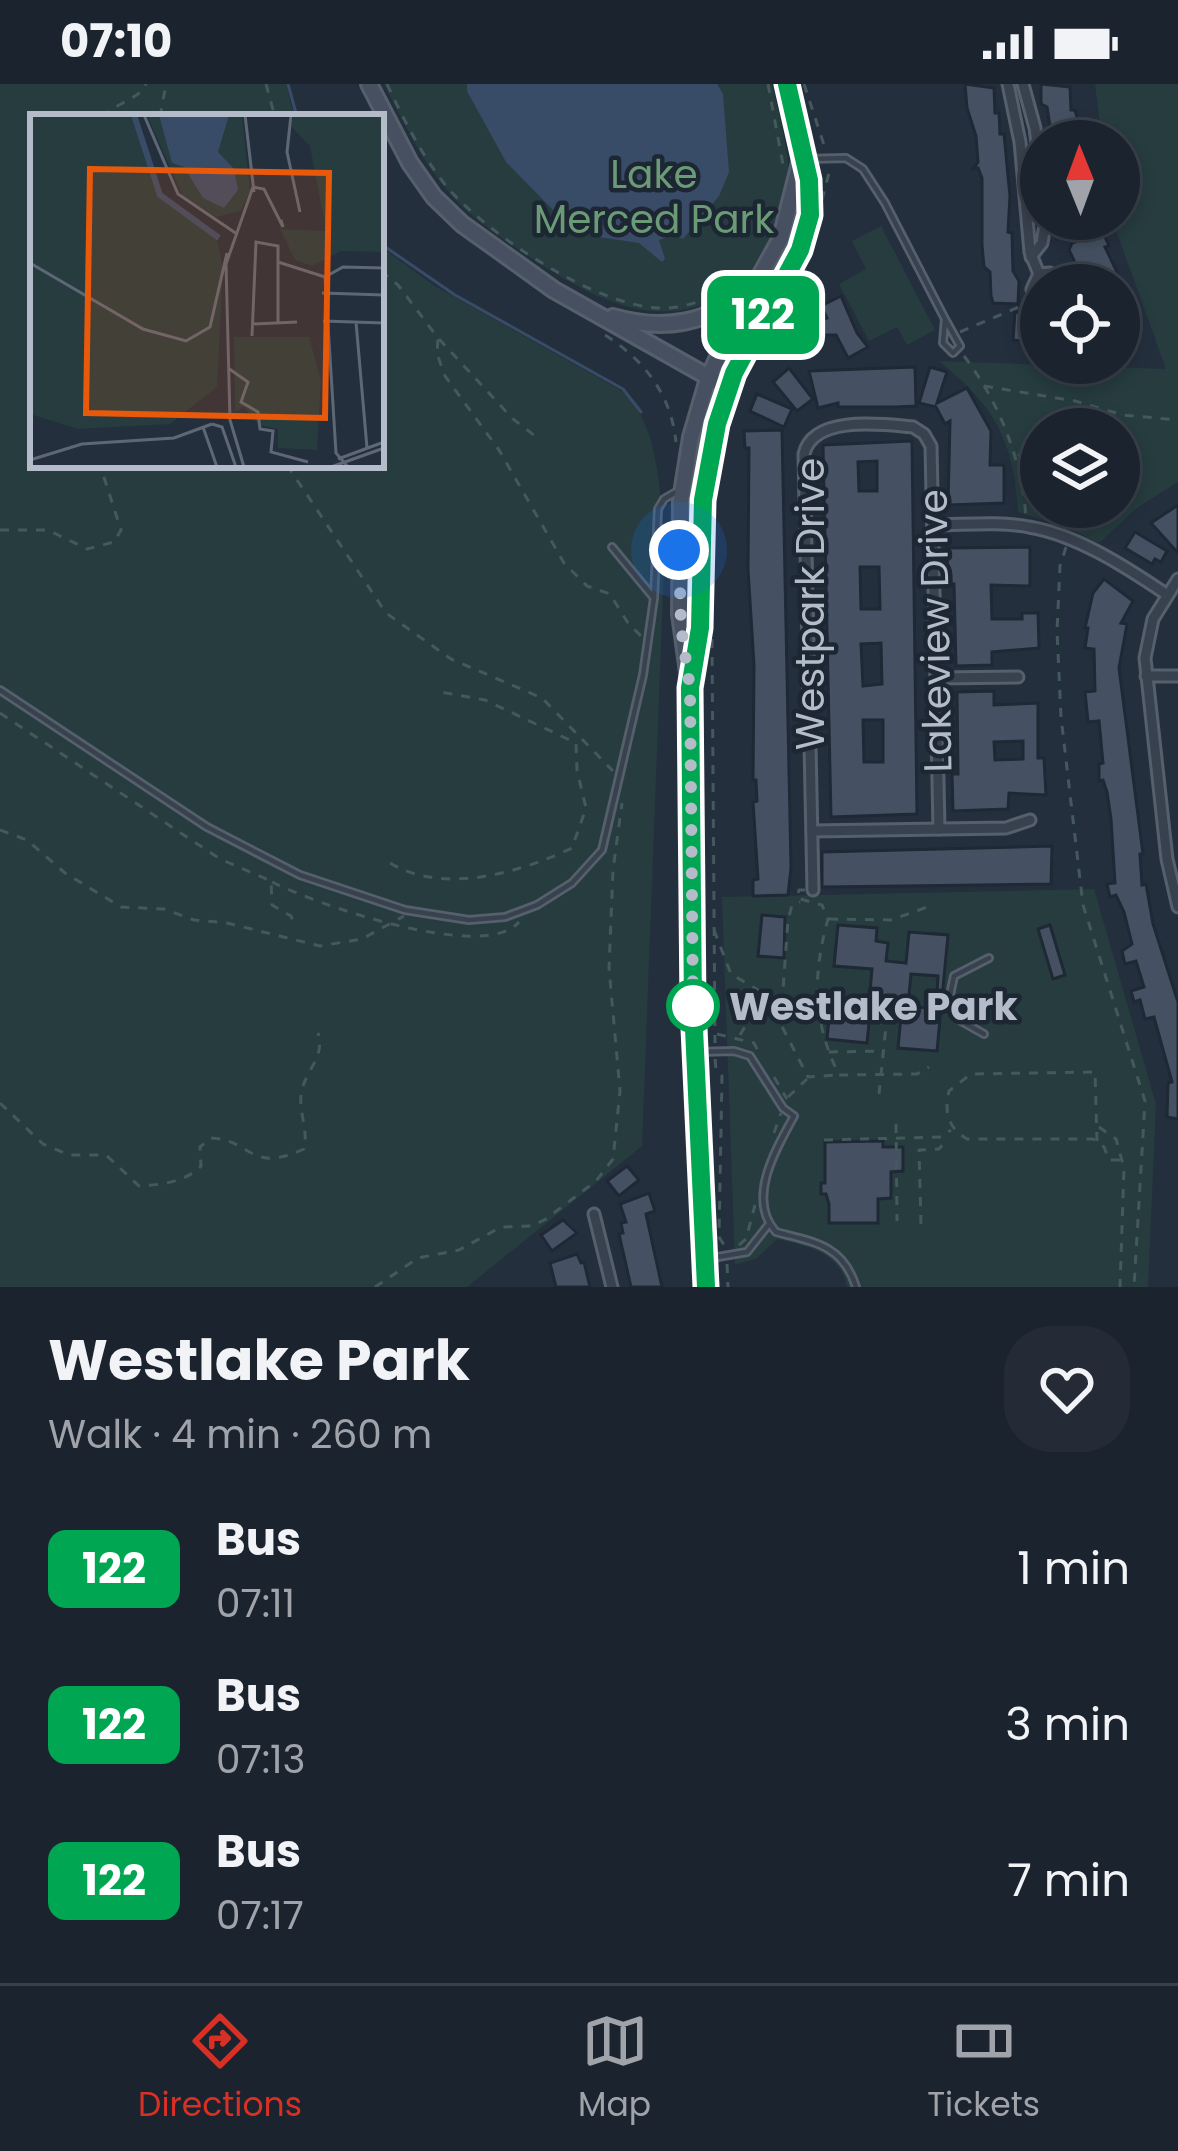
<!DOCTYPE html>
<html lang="en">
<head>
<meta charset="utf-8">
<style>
	:root { --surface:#1b232e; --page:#242b36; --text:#f1f3f6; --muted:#a0a4aa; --line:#39404a; --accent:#d93025 }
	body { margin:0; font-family:Poppins,sans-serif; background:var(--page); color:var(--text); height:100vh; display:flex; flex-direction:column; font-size:45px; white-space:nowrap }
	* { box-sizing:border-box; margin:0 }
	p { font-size:39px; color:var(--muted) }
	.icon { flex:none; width:66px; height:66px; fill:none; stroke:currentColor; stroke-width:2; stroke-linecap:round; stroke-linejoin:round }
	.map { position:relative; height:1203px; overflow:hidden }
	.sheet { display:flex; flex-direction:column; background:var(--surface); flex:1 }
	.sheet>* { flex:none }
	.badge { padding:0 24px; border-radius:18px; font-size:42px; line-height:78px }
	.needle { width:78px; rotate:359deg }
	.tools { position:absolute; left:1020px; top:36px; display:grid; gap:24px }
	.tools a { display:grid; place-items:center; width:120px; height:120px; border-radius:50%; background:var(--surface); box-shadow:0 6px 18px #0003,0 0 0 3px var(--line); font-size:60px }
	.you { position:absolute; width:60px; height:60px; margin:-30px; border:9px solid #fff; border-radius:50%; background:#1a73e8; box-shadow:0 0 0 18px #1a73e833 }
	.map>.badge { position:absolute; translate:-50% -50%; box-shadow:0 0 0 6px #fff }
	.round { display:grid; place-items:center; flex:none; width:126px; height:126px; border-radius:48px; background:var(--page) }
	.head { display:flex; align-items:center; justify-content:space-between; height:204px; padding:0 48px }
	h1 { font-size:57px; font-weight:700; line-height:90px }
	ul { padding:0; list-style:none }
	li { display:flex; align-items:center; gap:36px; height:156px; padding:0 48px }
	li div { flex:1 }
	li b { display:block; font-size:45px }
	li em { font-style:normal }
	li .badge { min-width:132px; font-weight:700; text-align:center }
	.status { display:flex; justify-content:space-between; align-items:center; height:84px; padding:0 60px; background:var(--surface); direction:ltr }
	.status svg { height:33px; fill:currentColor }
	.menu { display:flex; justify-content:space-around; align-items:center; height:168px; border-top:3px solid var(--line); background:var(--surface); font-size:33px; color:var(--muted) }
	.menu a { display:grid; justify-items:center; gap:6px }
	.menu .current { color:var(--accent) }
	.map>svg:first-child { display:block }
	.green { fill:#263c3f; fill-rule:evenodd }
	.water { fill:#394c67 }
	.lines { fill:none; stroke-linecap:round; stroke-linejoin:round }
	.stream { stroke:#394c67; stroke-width:3 }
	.building { fill:#455162; stroke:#1f2835; stroke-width:3; fill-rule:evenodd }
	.lane-casing { stroke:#565f6c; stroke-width:10 }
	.street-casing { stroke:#565f6c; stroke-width:15 }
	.secondary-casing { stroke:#565f6c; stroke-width:20 }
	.path { stroke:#44595c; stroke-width:3; stroke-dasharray:9 9; stroke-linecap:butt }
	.lane { stroke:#38414e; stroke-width:4.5 }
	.street { stroke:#38414e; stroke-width:9 }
	.secondary { stroke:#465061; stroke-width:14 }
	.line-casing { stroke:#fff; stroke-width:27 }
	.line { stroke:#00a651; stroke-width:18 }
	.walk { stroke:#b4bcc9; stroke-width:12; stroke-dasharray:0 21.6 }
	.stop-dot { fill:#fff; stroke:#00a651; stroke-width:6 }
	.labels { text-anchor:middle; stroke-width:9; stroke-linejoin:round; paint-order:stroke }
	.park-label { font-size:39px; fill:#6b9a76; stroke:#1d2633 }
	.street-label { font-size:39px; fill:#b4bcc9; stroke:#1d2633 }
	.stop-label { font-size:39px; font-weight:bold; fill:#b4bcc9; stroke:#1d2633; text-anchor:start }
	.inset-river { fill:none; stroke:#394c67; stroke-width:6 }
	.inset-road { fill:none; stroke:#5e6776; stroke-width:3 }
	.view { fill:#e8590c; fill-opacity:0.15; stroke:#e8590c; stroke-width:6 }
	.inset-edge { fill:none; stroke:#b4bcc9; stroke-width:6 }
</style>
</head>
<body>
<div class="status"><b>07:10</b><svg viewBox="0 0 49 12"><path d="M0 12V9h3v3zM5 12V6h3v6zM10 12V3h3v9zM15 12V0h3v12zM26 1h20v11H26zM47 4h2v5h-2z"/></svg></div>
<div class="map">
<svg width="1178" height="1203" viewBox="0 0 1178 1203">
	<rect width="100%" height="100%" fill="#242f3e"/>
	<g class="green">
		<path d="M 0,0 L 286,0 L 294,33 L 33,33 L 33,381 L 381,381 L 381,163 L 435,202 L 622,307 C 663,341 662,432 664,481 L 642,1062 L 467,1203 L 0,1203 Z"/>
		<path d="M 384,0 L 772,0 C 779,34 792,73 788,108 C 784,140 768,174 743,196 C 668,260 590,214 521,167 C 498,151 475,136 456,116 C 424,82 405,41 384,0 Z"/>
		<path d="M 1095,0 L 1178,0 L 1178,398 L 1138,423 L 1099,459 L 1066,443 L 1018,428 C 1014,356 995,323 939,277 L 1166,285 L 1112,135 L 1119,135 L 1119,57 L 1102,57 ZM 1041,345 L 1119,345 L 1119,423 L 1041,423 Z"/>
		<polygon points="881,142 935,246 907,261 897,243 869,257 839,200 866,185 852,157"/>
		<path d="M 1094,805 L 1156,1020 L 1148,1203 L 847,1203 C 840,1168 807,1162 777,1155 L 757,1174 L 735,1181 L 722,813 Z"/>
	</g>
	<polygon class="water" points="467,0 717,0 723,10 729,88 719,112 683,155 673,151 659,156 665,175 662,178 639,159 599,153 556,129 506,78 467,7"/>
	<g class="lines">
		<g class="stream">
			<polyline points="288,0 297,33"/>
			<polyline points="381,160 455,211 623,305 641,328"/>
		</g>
	</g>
	<g class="building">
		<polygon points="965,0 994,4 995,29 999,29 1000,50 1004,50 1010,112 1008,148 1012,149 1013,187 1019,197 1018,220 993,219 991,212 990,188 984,183 982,161 982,94 978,84 973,85 978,78 976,52 967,24"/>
		<polygon points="1041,0 1070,3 1071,26 1075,26 1077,33 1076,57 1052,55 1047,23 1041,20"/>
		<polygon points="1099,150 1105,153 1109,162 1105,163 1118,190 1118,201 1080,201 1083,195 1069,166 1072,159"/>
		<polygon points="841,212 857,249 868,263 848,274 836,251 822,251 815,239 827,234 821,222"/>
		<polygon points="1015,228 1041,232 1041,259 1013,256"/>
		<polygon points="915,283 916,322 895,323 838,323 838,319 818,324 809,287"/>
		<polygon points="930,283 947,288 937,319 967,304 991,347 990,381 1004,381 1004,419 948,421 950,337 945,340 936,323 919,319"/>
		<polygon points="789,284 813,315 797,327 773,298"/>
		<polygon points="757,310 792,325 784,343 750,327"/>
		<polygon points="782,346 791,784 788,811 753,812 753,796 758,795 753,718 757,717 756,696 753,696 754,581 748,485 749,364 745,364 744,347"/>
		<path d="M 912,357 L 917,730 L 831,733 L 823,361 ZM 877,377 L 877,407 L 859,407 L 858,378 ZM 860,483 L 879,483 L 880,525 L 861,525 ZM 881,559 L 882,600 L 863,602 L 861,560 ZM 863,636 L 883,636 L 883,678 L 864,678 Z"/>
		<polygon points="1178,421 1178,469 1151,439"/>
		<polygon points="1135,448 1167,467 1161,478 1155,475 1152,480 1125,464"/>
		<polygon points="1030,463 1030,502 991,501 992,535 1022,535 1022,529 1038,529 1039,564 992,568 992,581 956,582 954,500 948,500 947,464"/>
		<polygon points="1104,495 1133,517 1121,539 1127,540 1119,584 1143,770 1140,770 1142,801 1146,800 1153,840 1178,918 1178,1035 1167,1033 1168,999 1172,998 1154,933 1145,935 1140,916 1134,918 1131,907 1144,903 1136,877 1125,880 1122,867 1132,860 1124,828 1116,811 1110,813 1107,800 1115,799 1111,735 1107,708 1103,696 1099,697 1099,680 1103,679 1099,637 1088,638 1085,608 1095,607 1094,565 1085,564 1088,544 1085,544 1093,509"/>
		<path d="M 994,607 L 994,621 L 1038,619 L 1038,674 L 1044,674 L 1046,711 L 1009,709 L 1008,725 L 953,727 L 952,690 L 958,690 L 957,608 ZM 1023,657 L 1023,675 L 995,676 L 994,658 Z"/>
		<polygon points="1052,762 1051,800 822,803 822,768"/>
		<polygon points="762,831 785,833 784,874 758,872"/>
		<path d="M 838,841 L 877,844 L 876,857 L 888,859 L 886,877 L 906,879 L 909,848 L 948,851 L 937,967 L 898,964 L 901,932 L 870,929 L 867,959 L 827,955 L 831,915 L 869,919 L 872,885 L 834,882 ZM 911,890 L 938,892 L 936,925 L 908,922 Z"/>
		<polygon points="1050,841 1065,891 1053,895 1038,845"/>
		<polygon points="883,1057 883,1063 903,1063 903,1087 891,1088 891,1114 878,1115 878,1139 829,1139 829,1120 826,1110 821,1110 821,1099 825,1099 825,1058"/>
		<polygon points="627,1082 639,1096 619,1112 607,1097"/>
		<polygon points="649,1109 655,1127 646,1130 662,1203 631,1203 619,1150 623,1149 621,1139 626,1138 620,1120"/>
		<polygon points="563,1136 577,1149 552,1167 541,1151"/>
		<polygon points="577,1170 581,1179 584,1178 590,1203 556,1203 550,1179"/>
	</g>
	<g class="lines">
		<defs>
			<g id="lane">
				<polyline points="807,75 846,74 863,85 885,119 945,235 943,259 953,269 960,262 945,235"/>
				<polyline points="612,463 654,514"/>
				<polyline points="0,606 207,743 300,791 405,826 469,836 505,833 537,821 572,799 602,766 643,591 654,514 658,425 664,415 678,407"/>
				<polyline points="984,950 961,937 949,916 954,892 989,874"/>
				<path d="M 697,968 L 734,967 L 750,972 L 783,1024 L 794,1032 C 776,1065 746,1115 776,1148 C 814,1158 843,1161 856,1203"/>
				<polyline points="706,1175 747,1168 769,1140"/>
			</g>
			<g id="street">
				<polyline points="1008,0 1020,58 1030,168 1039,190 1032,205 1041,216"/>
				<polyline points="1023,0 1035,44 1041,91"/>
				<polyline points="1031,173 1042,159 1046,135"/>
				<polyline points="1039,190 1050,189 1061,201"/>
				<path d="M 933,441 C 965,441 998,437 1029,443 C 1077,451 1126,483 1166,510"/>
				<polyline points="1178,495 1153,535 1145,574 1167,775 1178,823"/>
				<polyline points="1146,592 1178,592"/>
				<polyline points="937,594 1018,593"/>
				<polyline points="812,747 1006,744 1030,736"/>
				<path d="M 813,806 L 804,370 C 813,331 881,340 913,343 L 924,350 L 931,362 L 939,745"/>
				<polyline points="594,1130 612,1203"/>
			</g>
			<g id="secondary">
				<polyline points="369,0 410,79 434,113 462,140 554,206 728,304"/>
				<path d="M 613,233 C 662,247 710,241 747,204"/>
				<polyline points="692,593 700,544 703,416 717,340 734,289 799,167 810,132 809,96 786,0"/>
				<polyline points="706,1203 693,923 690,603 680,530 681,416 691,353 708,295 732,243 781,154 801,75"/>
			</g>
		</defs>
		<use href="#lane" class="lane-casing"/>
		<use href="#street" class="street-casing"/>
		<use href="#secondary" class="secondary-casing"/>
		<g class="path">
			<polyline points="266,0 275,33"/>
			<path d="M 387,0 C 404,36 422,72 447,103 C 488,151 596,222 659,224 C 684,225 707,216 728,203"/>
			<polyline points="768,0 784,86"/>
			<polyline points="804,0 825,64"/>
			<path d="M 102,33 C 115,19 139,16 146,0"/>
			<polyline points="160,33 166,0"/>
			<polyline points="822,116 830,85"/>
			<polyline points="381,187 398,201 438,254 437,270 445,292 499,366 564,479 587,502 610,510 628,539 641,552"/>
			<polyline points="960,248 1019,223"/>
			<path d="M 605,251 C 644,276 671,310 676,358"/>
			<polyline points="439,255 513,335 539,355"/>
			<path d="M 964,272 C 999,318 1022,375 1026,434"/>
			<polyline points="984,302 1075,317 1123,331 1178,336"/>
			<polyline points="1048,345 1095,323"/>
			<polyline points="1018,372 1041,350"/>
			<polyline points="287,381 386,529 451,575 542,614 613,687"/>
			<polyline points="0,446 48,446 87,465 114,458 121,446 100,381"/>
			<polyline points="1066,463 1060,482 1057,547 1061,633 1083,821 1145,1017 1134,1203"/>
			<polyline points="712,555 715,959"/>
			<polyline points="0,629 220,775 271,797 272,821 291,832 295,842"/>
			<polyline points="0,746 27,756 65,789 121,823 164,825 194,836 227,839 320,862 362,855 404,832"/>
			<path d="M 390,779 C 443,811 519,789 572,764 L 586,724 L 577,686 L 576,659 L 485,616 L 435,607"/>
			<path d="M 272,798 C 315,820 484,879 519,838"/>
			<path d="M 805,806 L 799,806 L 797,814 L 822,821 L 828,835 C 812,893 813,938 839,991 L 917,990 L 929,983"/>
			<polyline points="829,835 891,836 930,822"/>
			<polyline points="714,846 731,890 780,919"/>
			<polyline points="774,927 808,993 838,991"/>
			<polygon points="877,933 881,938 876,943 871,937"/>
			<polyline points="717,950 754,959 759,969"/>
			<polyline points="740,951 749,936 764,932 782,920 788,836 792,821 800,818"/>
			<polyline points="829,968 883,967"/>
			<polyline points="715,975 716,985 722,992 719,1153 726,1164"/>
			<polyline points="774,993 787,1015"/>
			<polyline points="879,1010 887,932 899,932"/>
			<polyline points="788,1013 807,995"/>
			<path d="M 0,1019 L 43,1060 L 69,1071 L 106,1071 L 139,1102 C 160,1101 186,1098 201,1082 L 200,1063 L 211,1054 C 253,1056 249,1090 304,1065 C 309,1045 297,1026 302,1005 C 308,984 325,972 318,949"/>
			<polyline points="896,1040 897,1137"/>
			<polyline points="1099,1043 1116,1055 1124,1084 1120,1203"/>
			<polyline points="774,1049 781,1029"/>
			<polyline points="824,1056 941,1053 951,1046"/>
			<path d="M 1097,1057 L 1095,988 L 971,990 L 949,1007 C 944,1028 948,1044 967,1055 L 1093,1055 L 1104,1063 L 1109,1076 L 1123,1076"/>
			<polyline points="921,1140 919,1066 939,1065 944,1059 942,1055"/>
			<polyline points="739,1161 746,1155 755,1121"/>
			<polyline points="727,1180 728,1203"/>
			<polyline points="375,1203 418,1174 459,1166 501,1143 532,1142 546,1135 596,1097 613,1075 620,1007 609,884 613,786 622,719"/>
		</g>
		<use href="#lane" class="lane"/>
		<use href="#street" class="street"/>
		<use href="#secondary" class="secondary"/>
	</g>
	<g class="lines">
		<defs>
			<polyline id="line" points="706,1203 693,923 690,604 700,544 703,416 717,340 734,289 800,166 810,131 809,96 787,0"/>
		</defs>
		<use href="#line" class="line-casing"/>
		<use href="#line" class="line"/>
		<polyline class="walk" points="679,466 681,543 690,604 693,922"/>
	</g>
	<circle class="stop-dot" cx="693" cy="922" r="24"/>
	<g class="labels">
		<g class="park-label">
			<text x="654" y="104">Lake<tspan x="654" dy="45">Merced Park</tspan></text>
		</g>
		<g class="street-label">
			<text transform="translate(810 520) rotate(-90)" y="14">Westpark Drive</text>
			<text transform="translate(935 547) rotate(-91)" y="14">Lakeview Drive</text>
		</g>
		<g class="stop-label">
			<text x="729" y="936">Westlake Park</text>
		</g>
	</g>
	<g transform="translate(30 30)">
		<rect width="354" height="354" fill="#242f3e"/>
		<path d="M 0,1 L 103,1 L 129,81 L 186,120 L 193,155 L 187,273 L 140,310 L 48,315 L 0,300 ZM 117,1 L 212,1 L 220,77 L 211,97 L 186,103 L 152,81 ZM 264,1 L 354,1 L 354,138 L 311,137 L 282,152 L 265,146 L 250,115 L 296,117 L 280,32 L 261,12 ZM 204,223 L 279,223 L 291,266 L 287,336 L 248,334 L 248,315 L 229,311 L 214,293 L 205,298 Z" fill="#263c3f"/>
		<path d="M 129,1 L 199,1 L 188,38 L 204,55 L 208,76 L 194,94 L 173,84 L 154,53 L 142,49 Z" fill="#394c67"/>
		<path class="inset-river" d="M 104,1 L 130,81 L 189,124"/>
		<path class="inset-road" d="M 114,1 L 148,80 L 207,120M 215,1 L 224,78M 261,1 L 257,38 L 270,98M 223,73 L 234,75 L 253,113 L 251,106M 248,148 L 295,163M 0,149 L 113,215 L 156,227 L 180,213 L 197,139M 295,163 L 306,339 L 318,353M 295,163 L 313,153 L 354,154M 292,179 L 354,181M 293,207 L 354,209M 326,208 L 337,334M 222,210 L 267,208M 222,222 L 226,128 L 248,132 L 248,210M 198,254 L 218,268 L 211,288 L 228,298 L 230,315 L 243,317 L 241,338 L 278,348M 182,310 L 192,313 L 206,353M 173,313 L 187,353M 308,345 L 354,328M 0,346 L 52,330 L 144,324 L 182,310M 214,353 L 200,306 L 196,150 L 223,73M 301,353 L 354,334"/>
		<path class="view" d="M 60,55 L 299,59 L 295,304 L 56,299 Z"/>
		<rect width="354" height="354" class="inset-edge"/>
	</g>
</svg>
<div class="tools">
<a><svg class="needle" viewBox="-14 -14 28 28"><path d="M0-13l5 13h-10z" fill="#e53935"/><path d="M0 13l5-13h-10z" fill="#a0a4aa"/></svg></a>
<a><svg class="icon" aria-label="locate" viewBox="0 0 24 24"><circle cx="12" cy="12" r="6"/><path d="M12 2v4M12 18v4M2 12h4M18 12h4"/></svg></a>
<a><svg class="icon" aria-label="layers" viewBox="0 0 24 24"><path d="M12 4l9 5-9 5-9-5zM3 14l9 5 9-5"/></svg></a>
</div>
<div class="you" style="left:679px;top:466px"></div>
<b class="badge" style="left:763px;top:231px;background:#00a651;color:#fff">122</b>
</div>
<section class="sheet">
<div class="head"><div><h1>Westlake Park</h1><p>Walk · 4 min · 260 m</p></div><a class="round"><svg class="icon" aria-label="heart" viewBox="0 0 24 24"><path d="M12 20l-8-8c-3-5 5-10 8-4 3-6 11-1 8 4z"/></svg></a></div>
<ul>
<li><span class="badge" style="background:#00a651;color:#fff">122</span><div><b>Bus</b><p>07:11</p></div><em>1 min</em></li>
<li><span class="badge" style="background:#00a651;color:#fff">122</span><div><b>Bus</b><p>07:13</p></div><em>3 min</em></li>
<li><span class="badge" style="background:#00a651;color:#fff">122</span><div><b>Bus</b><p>07:17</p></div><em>7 min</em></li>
</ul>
</section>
<nav class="menu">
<a class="current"><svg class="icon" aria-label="directions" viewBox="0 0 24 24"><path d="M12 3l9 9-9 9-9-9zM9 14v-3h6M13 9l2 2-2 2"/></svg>Directions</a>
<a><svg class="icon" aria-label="map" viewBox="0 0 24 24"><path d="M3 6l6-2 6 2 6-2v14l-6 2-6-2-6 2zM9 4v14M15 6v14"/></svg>Map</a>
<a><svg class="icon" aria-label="tickets" viewBox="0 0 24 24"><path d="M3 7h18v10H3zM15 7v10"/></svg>Tickets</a>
</nav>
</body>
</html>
